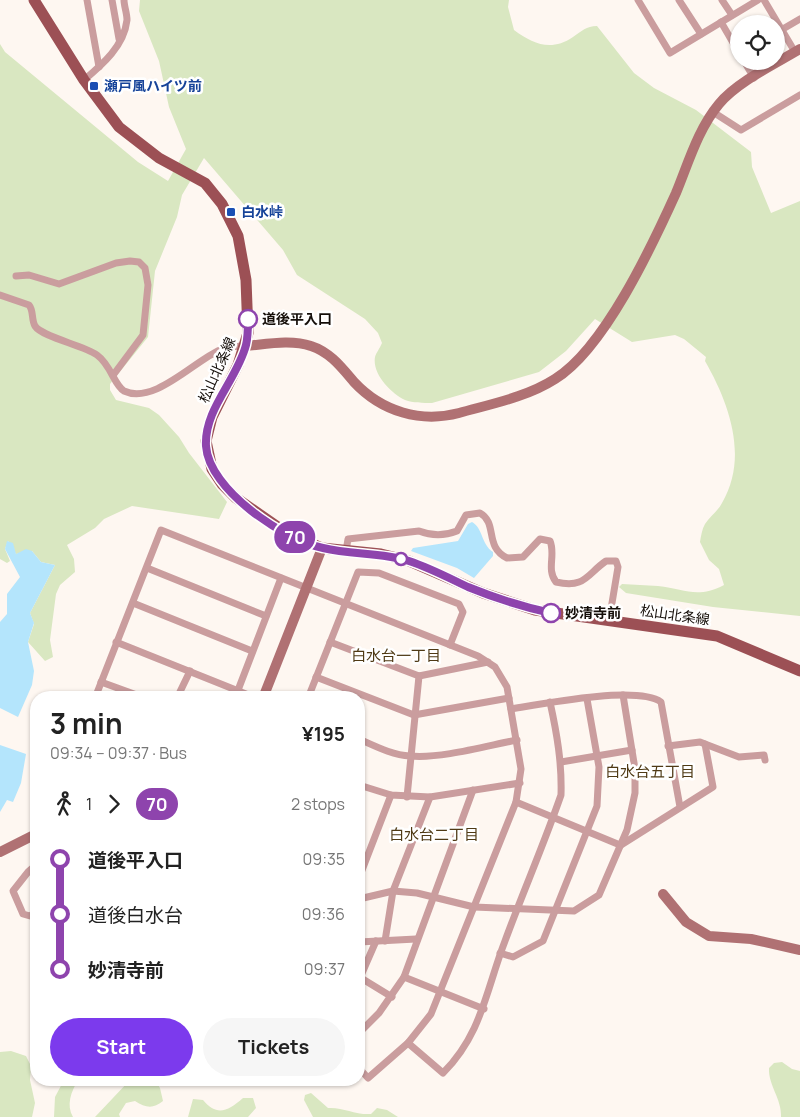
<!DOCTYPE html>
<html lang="en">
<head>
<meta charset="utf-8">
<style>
	:root { --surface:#fff; --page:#f6f6f6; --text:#222; --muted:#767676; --accent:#7c3aed }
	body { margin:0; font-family:Manrope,"Noto Sans JP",sans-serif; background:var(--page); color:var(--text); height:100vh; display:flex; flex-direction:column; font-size:19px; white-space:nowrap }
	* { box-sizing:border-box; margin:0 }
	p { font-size:16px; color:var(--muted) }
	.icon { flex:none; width:28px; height:28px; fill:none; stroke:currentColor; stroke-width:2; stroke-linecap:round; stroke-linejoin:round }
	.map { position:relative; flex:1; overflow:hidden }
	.drawer { position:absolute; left:30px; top:691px; width:335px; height:395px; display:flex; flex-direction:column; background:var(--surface); border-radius:20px; box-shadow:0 1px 4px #0004 }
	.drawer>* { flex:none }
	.badge { padding:0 10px; border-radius:16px; font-size:18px; line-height:32px }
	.tools { position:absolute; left:730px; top:15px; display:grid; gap:10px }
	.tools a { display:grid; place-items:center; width:55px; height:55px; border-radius:50%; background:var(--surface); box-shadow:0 1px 4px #0004; font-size:25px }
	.map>.badge { position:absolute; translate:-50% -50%; box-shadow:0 0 0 2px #fff }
	.legs { display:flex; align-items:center; gap:8px; height:55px; padding:0 20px; font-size:16px }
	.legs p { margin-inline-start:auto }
	.summary { display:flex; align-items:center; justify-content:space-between; height:85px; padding:0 20px }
	h1 { font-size:28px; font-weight:700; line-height:38px }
	.cta { display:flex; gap:10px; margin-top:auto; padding:10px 20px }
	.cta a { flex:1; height:58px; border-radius:30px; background:var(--accent); color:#fff; font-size:20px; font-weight:700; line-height:58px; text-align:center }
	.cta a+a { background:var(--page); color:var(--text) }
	ul { padding:0 20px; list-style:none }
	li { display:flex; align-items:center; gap:18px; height:55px; font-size:19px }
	li i { display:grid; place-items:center; width:8px; height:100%; margin:0 6px; background:currentColor }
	li i::after { content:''; width:12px; height:12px; margin:-6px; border:4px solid; border-radius:50%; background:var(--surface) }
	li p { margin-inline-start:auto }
	li:first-child i { background:linear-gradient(#0000 50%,currentColor 0) }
	li:last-child i { background:linear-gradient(currentColor 50%,#0000 0) }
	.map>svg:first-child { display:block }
	.green { fill:#d9e7c1 }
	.water { fill:#b4e5fc }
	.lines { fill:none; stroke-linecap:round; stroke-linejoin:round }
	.street { stroke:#ca9d9e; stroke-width:7 }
	.secondary { stroke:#b07173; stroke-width:10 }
	.primary { stroke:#9c5055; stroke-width:11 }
	.line-1-casing { stroke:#fff; stroke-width:11 }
	.line-1 { stroke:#8e44ad; stroke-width:8 }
	.transit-dot { fill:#1a4fb4; stroke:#fff; stroke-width:2 }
	.stop-1-dot { fill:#fff; stroke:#8e44ad; stroke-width:2.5 }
	.labels { text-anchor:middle; stroke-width:5; stroke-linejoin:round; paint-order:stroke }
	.transit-label { font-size:14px; font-weight:bold; fill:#164399; stroke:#fff; text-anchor:start }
	.stop-label { font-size:14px; font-weight:bold; fill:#140e09; stroke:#fff; text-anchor:start }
	.street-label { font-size:14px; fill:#140e09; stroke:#fff }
	.neighbourhood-label { font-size:15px; fill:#4f3a15; stroke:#fff }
</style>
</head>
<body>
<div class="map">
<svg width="800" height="1117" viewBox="0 0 800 1117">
	<rect width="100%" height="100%" fill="#fef7f1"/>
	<g class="green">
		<path d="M 140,0 L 509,0 L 508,7 L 514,30 C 533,44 551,52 573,37 C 582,31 586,26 597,26 L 634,73 L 654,88 L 696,110 L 751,152 L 752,167 L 771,213 L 800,201 L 800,616 L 713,607 L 626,593 L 619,587 L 622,584 C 634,585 646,585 658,586 C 685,589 697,599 724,585 L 719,569 L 709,560 L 700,542 C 701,536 702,529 705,524 C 710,516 718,511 722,503 C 749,457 729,403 705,361 L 706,357 L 684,339 L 675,335 L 632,342 L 595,319 L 566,351 L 539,372 L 432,403 C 423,403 413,403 405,400 C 391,393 372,374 375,357 C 376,353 380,348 382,343 L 378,333 L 365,319 L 297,275 L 283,250 L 204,158 L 182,195 L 177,217 L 155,271 L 148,337 L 110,384 L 110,390 L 116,400 L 149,408 L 159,415 L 179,437 L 189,453 L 227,502 L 219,519 L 132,506 L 104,519 L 95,528 L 67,545 L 74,559 L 75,572 L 60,585 L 56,594 L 50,640 L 53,657 L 45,661 L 28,642 L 34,624 L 30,613 L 55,565 L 41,562 L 32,551 L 16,554 L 8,541 L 5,549 L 10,561 L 7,563 L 0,559 L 0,44 L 5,52 L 138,162 L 168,181 L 186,149 L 169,107 L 159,61 L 139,11 Z"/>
		<polygon points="11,1051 26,1056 31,1066 30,1080 35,1103 32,1117 0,1117 0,1052"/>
		<path d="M 782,1062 L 792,1069 L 800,1071 L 800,1117 L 781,1117 C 782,1099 768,1085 769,1068 L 774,1063 Z"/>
		<path d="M 64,1080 L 78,1080 C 71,1092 66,1105 73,1117 L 54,1117 L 55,1097 Z"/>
		<path d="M 130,1080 L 155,1080 L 160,1088 L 163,1101 C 153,1109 146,1108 135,1101 L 126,1103 L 119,1114 L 120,1117 L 95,1117 Z"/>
		<path d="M 311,1093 L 328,1108 C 343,1107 355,1115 371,1114 L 377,1108 L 387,1110 L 398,1117 L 313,1117 L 304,1100 L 305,1095 Z"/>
		<path d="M 243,1098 L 253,1098 L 256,1108 L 248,1117 L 188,1117 L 193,1099 L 203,1100 C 217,1117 228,1111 243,1098 Z"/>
	</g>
	<g class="water">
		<path d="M 472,522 C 483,528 481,544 493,552 L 493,556 L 474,578 L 457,568 L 411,551 L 413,548 L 458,541 L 468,524 Z"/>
		<polygon points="7,541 13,543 16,554 26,549 32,551 41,562 55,565 30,613 34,623 28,642 34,671 32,685 18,717 0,708 0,622 7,614 7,594 20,577 5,549"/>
		<polygon points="0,745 26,754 21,783 13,802 7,800 0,812"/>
	</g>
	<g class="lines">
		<g class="street">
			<polyline points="87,0 99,67"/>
			<polyline points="112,0 119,39"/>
			<polyline points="638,0 670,53 758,0"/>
			<polyline points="679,0 701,34"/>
			<polyline points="722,0 732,15"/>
			<polyline points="764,0 795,52"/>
			<polyline points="721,22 739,53"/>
			<polyline points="776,33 800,19"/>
			<polyline points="744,61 754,78"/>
			<path d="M 84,80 C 103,64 124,46 127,20 C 127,13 124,6 124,0"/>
			<polyline points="713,112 741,130 800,95"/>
			<polyline points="16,276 29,275 59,284 116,263 130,261 139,262 145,268 148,285 143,335 114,374"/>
			<path d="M 0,295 L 29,305 C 34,311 31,319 35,326 C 42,337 83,345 97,355 C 111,365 114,385 124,391 C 154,405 194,361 220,350 C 228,346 237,346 246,346"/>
			<path d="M 346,551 L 348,539 L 419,531 C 432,536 444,536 457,531 L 466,515 L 480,513 C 498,523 484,547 507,558 L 523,557 L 540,539 L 550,541 C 556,555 546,569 556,582 C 585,589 587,574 606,561 L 616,561 L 618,567 L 609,621"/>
			<polyline points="147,568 266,616"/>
			<polyline points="133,603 252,651"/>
			<polyline points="116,642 256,698"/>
			<polyline points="330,642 419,676 488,662"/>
			<polyline points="316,677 414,715 509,698"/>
			<polyline points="101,682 145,698"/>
			<polyline points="95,698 161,530 478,656 495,667 507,687 521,769 516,802 431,1014 408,1043 368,1078 359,1068"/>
			<polyline points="177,698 190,671"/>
			<polyline points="235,698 281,578"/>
			<polyline points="308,698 358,572 379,573 459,604 463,612 450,645"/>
			<path d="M 511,709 C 541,704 637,685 661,702 L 680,807"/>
			<path d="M 359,739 C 375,746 392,755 410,756 C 440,759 486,746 517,740"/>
			<polyline points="705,744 739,757 764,755 765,760"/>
			<polyline points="561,762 632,750"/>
			<polyline points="359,785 391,795 430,797 520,783"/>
			<polyline points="407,797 419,676"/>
			<polyline points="516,802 620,845"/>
			<polyline points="621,845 713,787 705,744 700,742 668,746"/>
			<polyline points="36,865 28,872 13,891 23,914 30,916 36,912"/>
			<polyline points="359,878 391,795"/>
			<polyline points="359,899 393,891 417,893 474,907 574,911 599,895 627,830 635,793 635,769 623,695"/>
			<polyline points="385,941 393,891 430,797"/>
			<polyline points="359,942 416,939"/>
			<polyline points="500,953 513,957 543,941 597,806 599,767 587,699"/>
			<polyline points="404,977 484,1009"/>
			<polyline points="361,978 392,997"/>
			<polyline points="359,980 376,941"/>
			<polyline points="359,1033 379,1013 404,977 473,790"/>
			<path d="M 408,1043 L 443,1073 C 482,1034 486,990 505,941 C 523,892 544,844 561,795 C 562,763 557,734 550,702"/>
		</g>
		<g class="secondary">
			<path d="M 246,346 C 267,344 291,339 311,346 C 330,352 342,368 354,382 C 382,412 421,423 459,413 C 491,404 527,397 555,379 C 604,349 652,246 676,193 C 688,164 698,129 719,104 C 737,82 775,64 800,49"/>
			<polyline points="263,698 322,548"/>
			<polyline points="0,852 36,834"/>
			<polyline points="663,894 686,922 709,936 751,939 800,950"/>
		</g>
		<polyline class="primary" points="34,0 84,80 119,127 159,158 205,183 222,204 238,236 246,280 248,333 238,365 212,417 206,441 212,469 222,484 236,498 285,532 322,548 381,554 409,561 483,593 535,610 717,636 800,671"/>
	</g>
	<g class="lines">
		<defs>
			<path id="line-1" d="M 248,319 C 248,328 248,337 246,345 C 237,380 204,409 206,446 C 209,490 284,540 323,548 C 352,555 381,552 409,561 C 430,568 449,578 468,587 C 495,598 523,607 551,613"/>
		</defs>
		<use href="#line-1" class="line-1-casing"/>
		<use href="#line-1" class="line-1"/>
	</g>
	<g class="transit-dot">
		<rect x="89" y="81" width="10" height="10" rx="2.5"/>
		<rect x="226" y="207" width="10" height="10" rx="2.5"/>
	</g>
	<g class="stop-1-dot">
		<circle cx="248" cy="319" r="9"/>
		<circle cx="401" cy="559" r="6"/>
		<circle cx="551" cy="613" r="9"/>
	</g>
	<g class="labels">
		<g class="transit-label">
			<text x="104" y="91">瀬戸風ハイツ前</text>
			<text x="241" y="217">白水峠</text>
		</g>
		<g class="stop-label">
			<text x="262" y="324">道後平入口</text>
			<text x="565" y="618">妙清寺前</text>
		</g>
		<g class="street-label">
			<text transform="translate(217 370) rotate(-66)" y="5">松山北条線</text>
			<text transform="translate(675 615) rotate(8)" y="5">松山北条線</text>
		</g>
		<g class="neighbourhood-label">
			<text x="396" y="661">白水台一丁目</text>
			<text x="650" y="777">白水台五丁目</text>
			<text x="434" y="840">白水台二丁目</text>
		</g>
	</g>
</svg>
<div class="tools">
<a><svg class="icon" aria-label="locate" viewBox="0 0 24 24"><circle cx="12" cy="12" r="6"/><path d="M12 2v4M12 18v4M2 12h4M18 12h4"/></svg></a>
</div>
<b class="badge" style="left:295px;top:537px;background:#8e44ad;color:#fff">70</b>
<section class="drawer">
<div class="summary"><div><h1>3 min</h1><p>09:34 – 09:37 · Bus</p></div><b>¥195</b></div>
<div class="legs"><svg class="icon" aria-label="walk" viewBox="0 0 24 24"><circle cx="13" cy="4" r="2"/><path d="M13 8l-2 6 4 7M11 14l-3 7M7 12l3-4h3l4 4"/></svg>1<svg class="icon" aria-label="forward" viewBox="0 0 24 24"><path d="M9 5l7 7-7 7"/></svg><b class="badge" style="background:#8e44ad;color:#fff">70</b><p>2 stops</p></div>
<ul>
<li><i style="color:#8e44ad"></i><b>道後平入口</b><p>09:35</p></li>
<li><i style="color:#8e44ad"></i><span>道後白水台</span><p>09:36</p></li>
<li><i style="color:#8e44ad"></i><b>妙清寺前</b><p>09:37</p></li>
</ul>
<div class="cta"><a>Start</a><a>Tickets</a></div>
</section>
</div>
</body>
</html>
